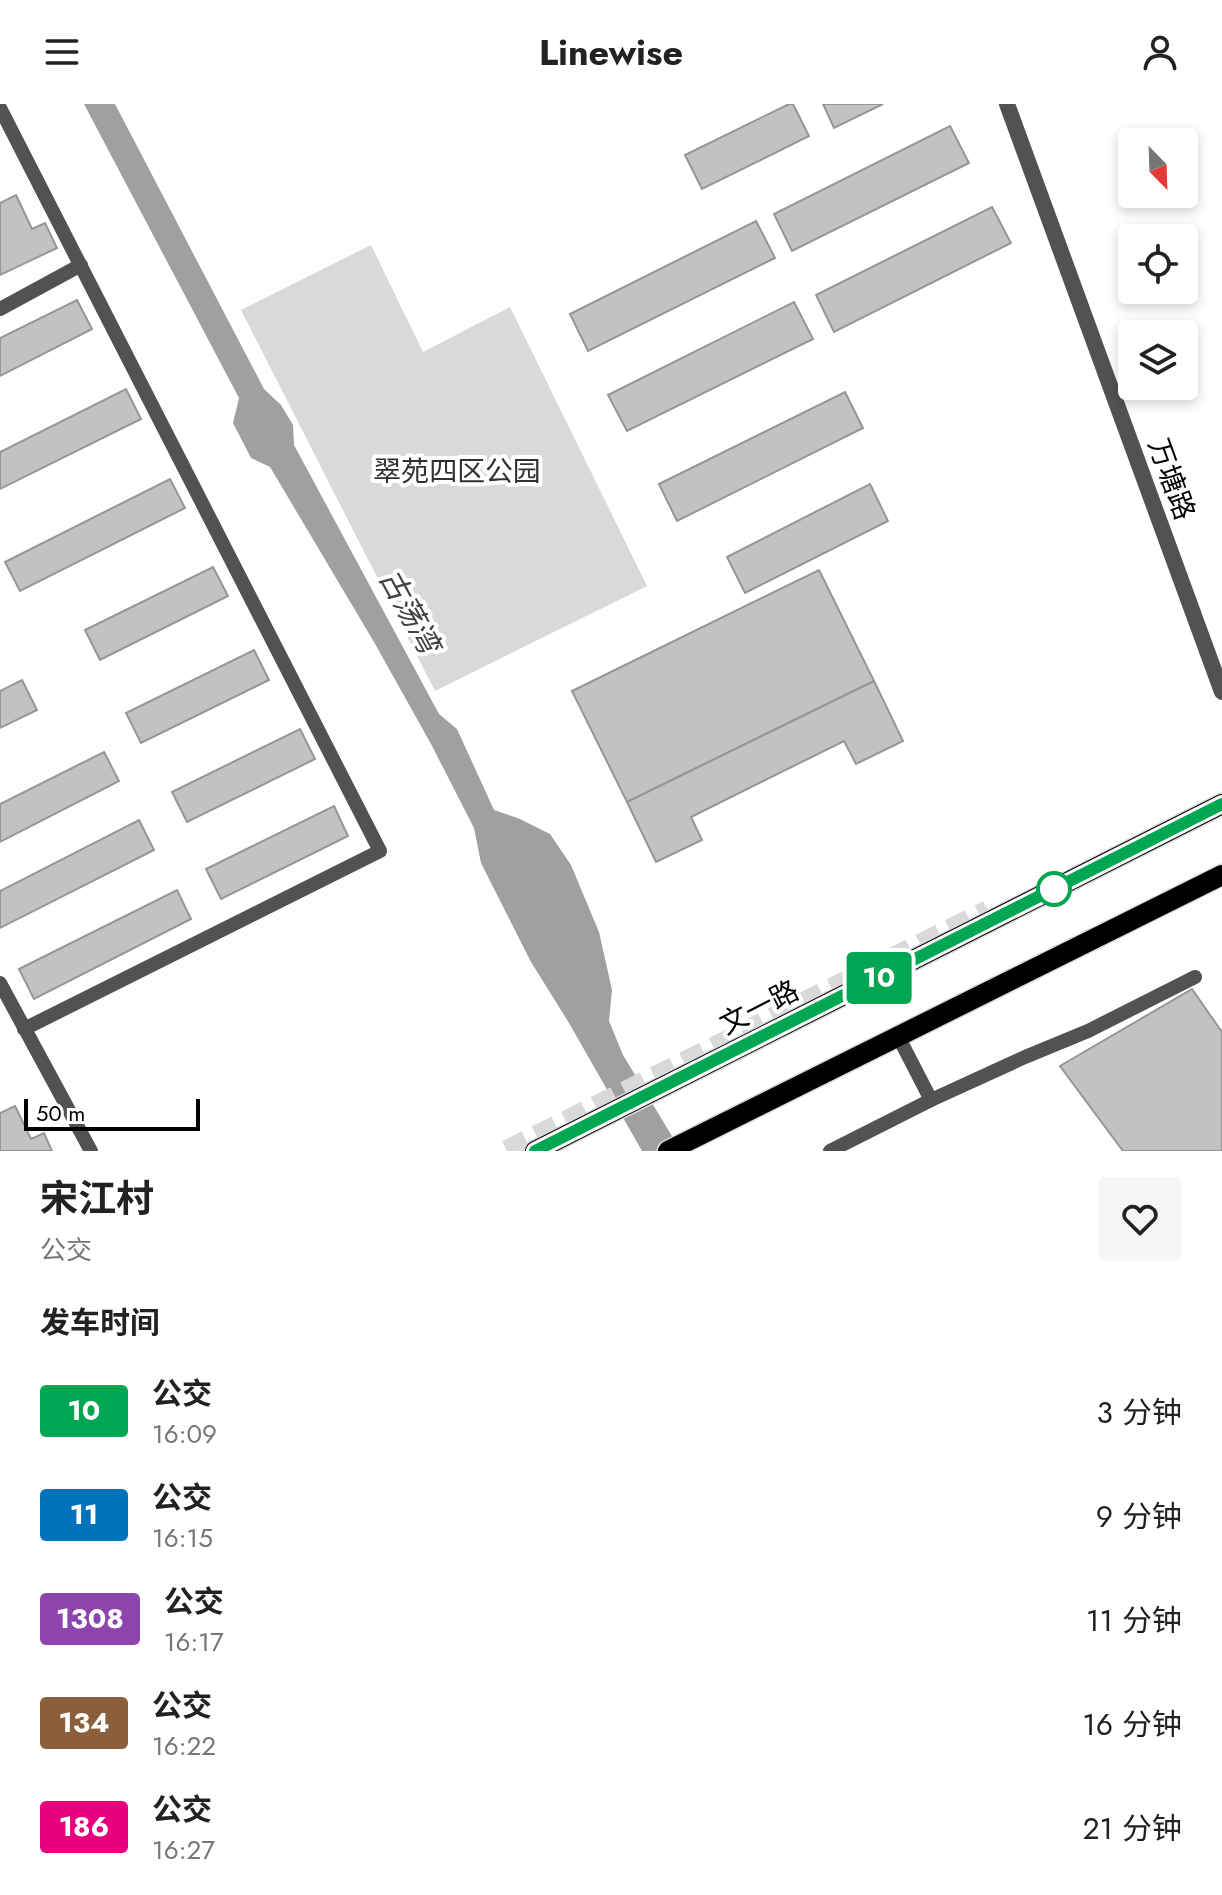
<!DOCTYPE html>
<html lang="zh">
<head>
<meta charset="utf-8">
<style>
	:root { --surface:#fff; --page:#f6f6f6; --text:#222; --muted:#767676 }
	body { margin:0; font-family:Jost,"Noto Sans SC",sans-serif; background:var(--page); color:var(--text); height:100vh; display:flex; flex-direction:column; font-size:30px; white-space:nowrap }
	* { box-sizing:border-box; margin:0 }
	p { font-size:26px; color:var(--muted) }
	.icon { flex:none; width:44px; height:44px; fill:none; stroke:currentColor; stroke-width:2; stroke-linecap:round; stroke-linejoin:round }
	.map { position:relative; height:1047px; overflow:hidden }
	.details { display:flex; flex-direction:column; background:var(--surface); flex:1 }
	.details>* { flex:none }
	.badge { padding:0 16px; border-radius:6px; font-size:28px; line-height:52px }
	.needle { width:52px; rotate:157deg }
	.tools { position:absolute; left:1118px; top:24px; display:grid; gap:16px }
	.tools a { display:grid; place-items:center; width:80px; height:80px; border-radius:8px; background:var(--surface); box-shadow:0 4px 12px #0003; font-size:40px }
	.scale { position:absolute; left:24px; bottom:20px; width:176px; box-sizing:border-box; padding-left:8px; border:4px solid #000; border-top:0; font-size:22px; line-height:28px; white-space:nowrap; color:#000; -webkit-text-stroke:6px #fff; paint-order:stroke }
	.map>.badge { position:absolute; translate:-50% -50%; box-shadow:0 0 0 4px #fff }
	h2 { padding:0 40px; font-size:30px; line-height:72px }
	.round { display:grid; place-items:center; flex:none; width:84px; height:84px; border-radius:8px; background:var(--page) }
	.head { display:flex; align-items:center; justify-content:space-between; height:136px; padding:0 40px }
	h1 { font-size:38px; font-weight:700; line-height:60px }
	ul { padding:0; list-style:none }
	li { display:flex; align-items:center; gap:24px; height:104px; padding:0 40px }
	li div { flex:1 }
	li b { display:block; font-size:30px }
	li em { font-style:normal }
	li .badge { min-width:88px; font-weight:700; text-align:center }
	header { display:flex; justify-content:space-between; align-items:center; height:104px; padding:0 40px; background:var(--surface); font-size:36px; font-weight:700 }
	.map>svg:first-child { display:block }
	.green { fill:#d9d9d9 }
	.water { fill:#a0a0a0 }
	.building { fill:#c2c2c2; stroke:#969696; stroke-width:2 }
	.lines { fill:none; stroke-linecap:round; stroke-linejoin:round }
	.trunk-tunnel { stroke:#d9d9d9; stroke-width:22; stroke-dasharray:22 11; stroke-linecap:butt }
	.primary-casing { stroke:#dbdbdb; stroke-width:23 }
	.service { stroke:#525252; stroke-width:14 }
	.tertiary { stroke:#525252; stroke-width:16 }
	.primary { stroke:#000; stroke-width:20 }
	.line-casing { stroke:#fff; stroke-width:18 }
	.line { stroke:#00a651; stroke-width:12 }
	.stop-dot { fill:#fff; stroke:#00a651; stroke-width:4 }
	.labels { text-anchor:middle; stroke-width:8; stroke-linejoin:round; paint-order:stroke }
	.park-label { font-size:28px; fill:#303030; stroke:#fff }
	.street-label { font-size:28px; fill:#000; stroke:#fff }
	.water-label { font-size:30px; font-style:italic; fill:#414141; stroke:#fff }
</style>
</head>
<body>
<header><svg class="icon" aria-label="menu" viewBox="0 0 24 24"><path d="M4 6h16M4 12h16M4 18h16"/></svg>Linewise<svg class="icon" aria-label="person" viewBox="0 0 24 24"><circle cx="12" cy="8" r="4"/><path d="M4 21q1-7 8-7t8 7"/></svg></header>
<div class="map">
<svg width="1222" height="1047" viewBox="0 0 1222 1047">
	<rect width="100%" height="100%" fill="#fff"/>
	<polygon class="green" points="371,141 423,248 510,203 647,482 435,587 241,206"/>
	<polygon class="water" points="84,0 115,0 264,285 281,301 293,321 294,341 439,610 457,625 494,706 520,715 550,730 571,761 599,828 612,886 609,917 623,951 681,1047 642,1047 569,919 531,858 481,759 474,724 431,640 374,538 270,363 251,354 233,319 239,294"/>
	<g class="building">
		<polygon points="789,0 793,0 809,32 702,85 685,51"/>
		<polygon points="823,0 883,0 834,24"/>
		<polygon points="950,22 969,59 792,147 774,110"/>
		<polygon points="16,91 32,125 45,119 57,144 0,171 0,99"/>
		<polygon points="992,103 1011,139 834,228 816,191"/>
		<polygon points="756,117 775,154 588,247 570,210"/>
		<polygon points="77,196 92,225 0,272 0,234"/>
		<polygon points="794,198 813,235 627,327 608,291"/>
		<polygon points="126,285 141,315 0,385 0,348"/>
		<polygon points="845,288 863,324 677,417 659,380"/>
		<polygon points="170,375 185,404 20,487 5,458"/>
		<polygon points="870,380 888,417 745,489 727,453"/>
		<polygon points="213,463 228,492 100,556 85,526"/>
		<polygon points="819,466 874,577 627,698 572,587"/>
		<polygon points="254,546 269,576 141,639 126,609"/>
		<polygon points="22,576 37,606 0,624 0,587"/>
		<polygon points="874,577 903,637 856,660 844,637 691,713 702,736 656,758 627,698"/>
		<polygon points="300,625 315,655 187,718 172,688"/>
		<polygon points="104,648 119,677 0,738 0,700"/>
		<polygon points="334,702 348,732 221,795 206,765"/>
		<polygon points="139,716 154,746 0,824 0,787"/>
		<polygon points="177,786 191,815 34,895 19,865"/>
		<polygon points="1192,885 1222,928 1222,1047 1123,1047 1060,962"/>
		<polygon points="15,1002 31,1035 44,1029 52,1047 0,1047 0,1009"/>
	</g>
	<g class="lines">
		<polyline class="trunk-tunnel" points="507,1047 988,807"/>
		<defs>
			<g id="primary">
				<polyline points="535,1047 1222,700"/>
				<polyline points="668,1047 1222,771"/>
			</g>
		</defs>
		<use href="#primary" class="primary-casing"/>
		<g class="service">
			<polyline points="0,4 380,747 24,925"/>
			<polyline points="0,205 81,161"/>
			<polyline points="0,879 91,1047"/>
			<polyline points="898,932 931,996"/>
			<polyline points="830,1047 931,996 1025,953 1088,927 1195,873"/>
		</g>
		<polyline class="tertiary" points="1007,0 1222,588"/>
		<use href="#primary" class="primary"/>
	</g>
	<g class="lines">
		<defs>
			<polyline id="line" points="535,1047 1222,700"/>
		</defs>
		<use href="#line" class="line-casing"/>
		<use href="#line" class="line"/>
	</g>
	<circle class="stop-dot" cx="1054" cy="785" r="16"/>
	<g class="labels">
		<g class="park-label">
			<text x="457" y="377">翠苑四区公园</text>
		</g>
		<g class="street-label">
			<text transform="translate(1172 375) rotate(70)" y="10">万塘路</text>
			<text transform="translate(759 903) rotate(-27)" y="10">文一路</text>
		</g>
		<g class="water-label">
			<text transform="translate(409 507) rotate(61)" y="10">古荡湾</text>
		</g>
	</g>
</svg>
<div class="tools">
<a><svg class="needle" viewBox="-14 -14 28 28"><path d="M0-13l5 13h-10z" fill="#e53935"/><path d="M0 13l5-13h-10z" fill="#767676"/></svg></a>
<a><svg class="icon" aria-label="locate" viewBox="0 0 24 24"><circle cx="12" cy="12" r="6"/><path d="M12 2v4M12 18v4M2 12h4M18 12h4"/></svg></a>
<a><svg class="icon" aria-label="layers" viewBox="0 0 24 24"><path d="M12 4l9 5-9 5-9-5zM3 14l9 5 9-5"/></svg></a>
</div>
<div class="scale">50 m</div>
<b class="badge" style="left:879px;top:874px;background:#00a651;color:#fff">10</b>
</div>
<section class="details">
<div class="head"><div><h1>宋江村</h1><p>公交</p></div><a class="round"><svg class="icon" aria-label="heart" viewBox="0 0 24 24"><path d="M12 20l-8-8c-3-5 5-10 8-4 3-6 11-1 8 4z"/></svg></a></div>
<h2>发车时间</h2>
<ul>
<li><span class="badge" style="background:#00a651;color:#fff">10</span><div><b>公交</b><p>16:09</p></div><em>3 分钟</em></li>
<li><span class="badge" style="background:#0072bc;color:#fff">11</span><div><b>公交</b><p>16:15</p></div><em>9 分钟</em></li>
<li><span class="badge" style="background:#8e44ad;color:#fff">1308</span><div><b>公交</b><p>16:17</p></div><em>11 分钟</em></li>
<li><span class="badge" style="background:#8b5e3c;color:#fff">134</span><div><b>公交</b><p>16:22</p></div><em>16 分钟</em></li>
<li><span class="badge" style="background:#e6007e;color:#fff">186</span><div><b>公交</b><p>16:27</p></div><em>21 分钟</em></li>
</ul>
</section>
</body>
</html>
